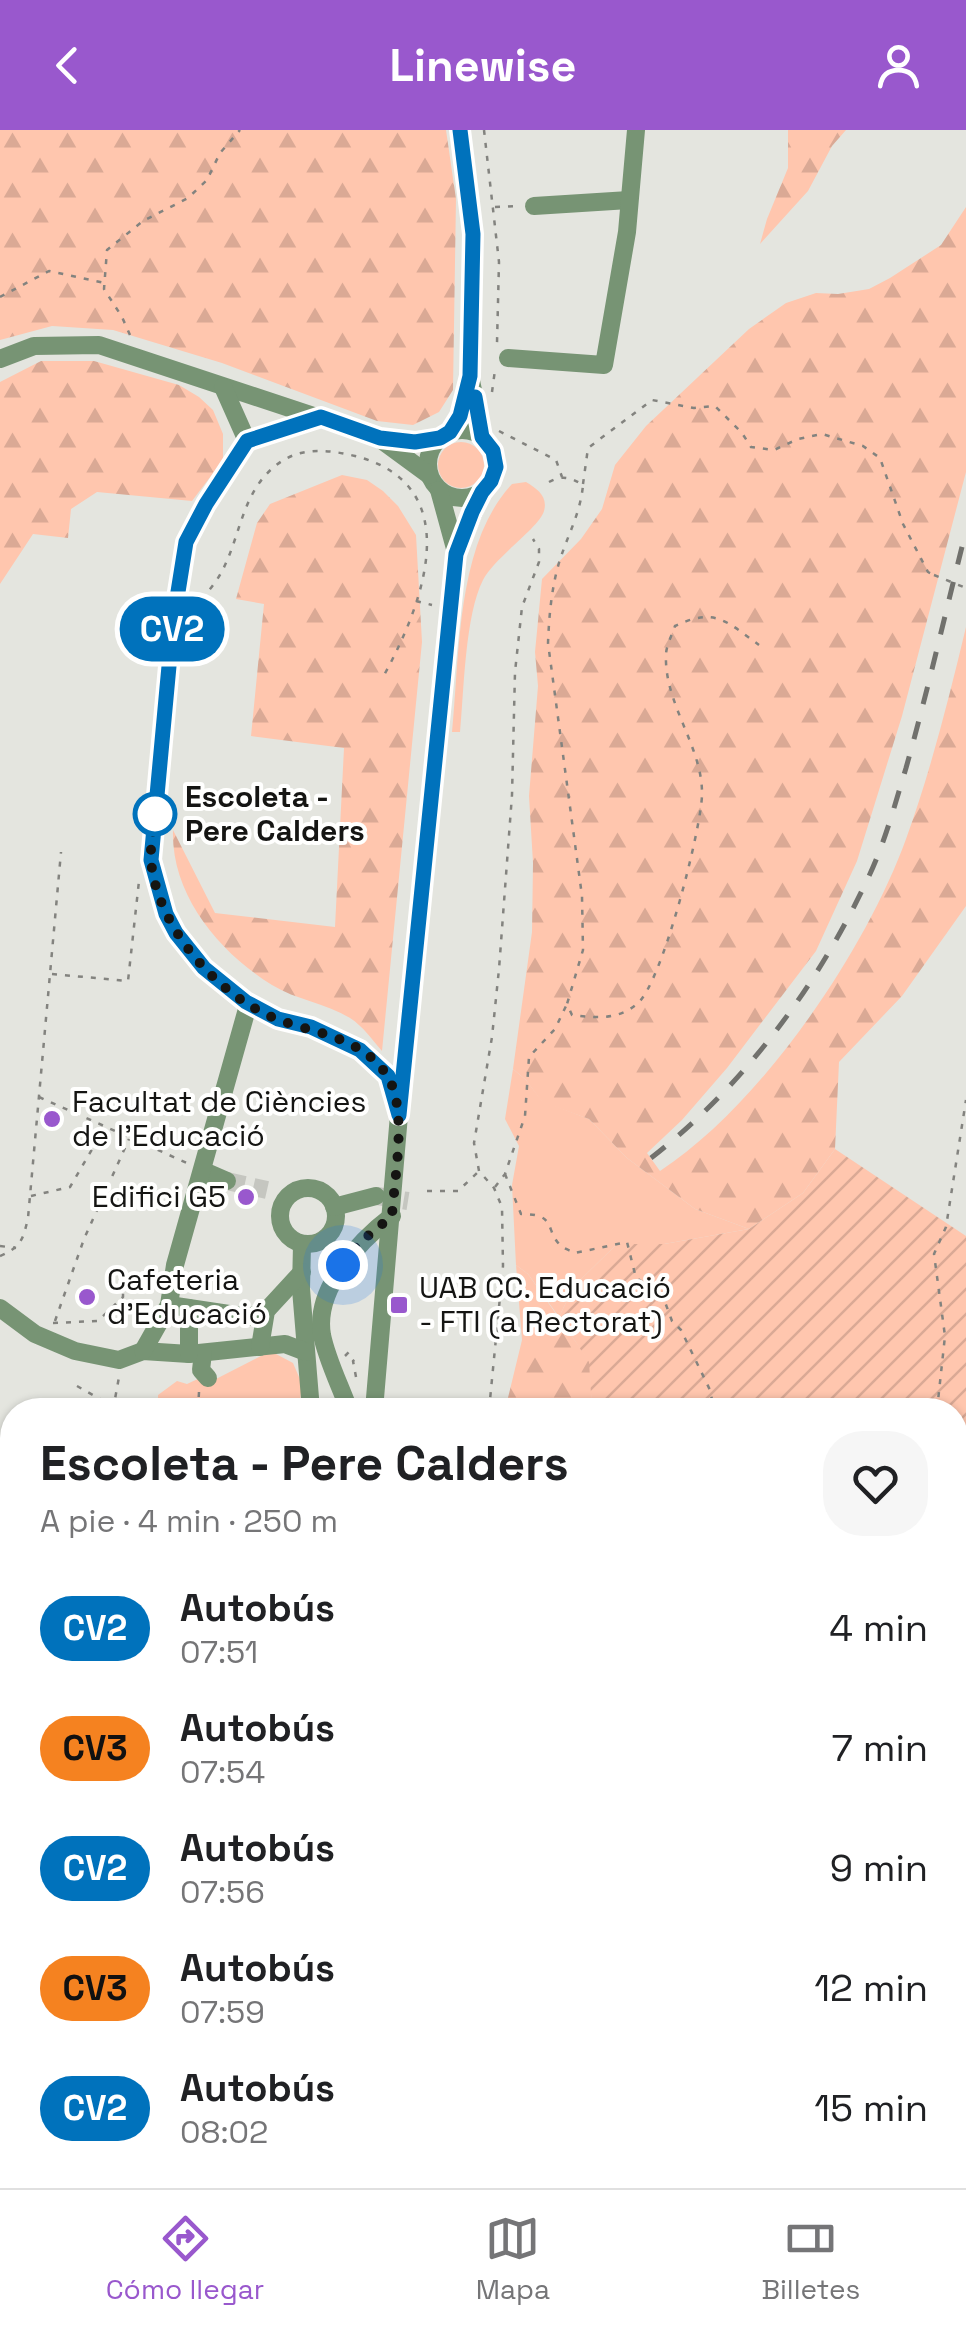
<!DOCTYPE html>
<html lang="es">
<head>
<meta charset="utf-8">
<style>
	:root { --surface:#fff; --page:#f6f6f6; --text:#202124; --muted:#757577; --line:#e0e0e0; --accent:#9958cd }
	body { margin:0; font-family:"Space Grotesk",sans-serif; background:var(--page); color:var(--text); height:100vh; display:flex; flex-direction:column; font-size:38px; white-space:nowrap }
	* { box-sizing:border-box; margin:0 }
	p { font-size:32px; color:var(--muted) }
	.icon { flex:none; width:55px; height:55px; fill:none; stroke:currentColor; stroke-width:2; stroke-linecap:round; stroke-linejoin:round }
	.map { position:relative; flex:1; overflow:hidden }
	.details { position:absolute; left:0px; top:1268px; width:968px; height:792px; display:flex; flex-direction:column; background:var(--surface); border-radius:40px 40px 0 0; box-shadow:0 2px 8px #0004 }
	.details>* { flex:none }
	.badge { padding:0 20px; border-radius:32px; font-size:35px; line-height:65px }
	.you { position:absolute; width:50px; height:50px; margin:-25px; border:8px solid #fff; border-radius:50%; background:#1a73e8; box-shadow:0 0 0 15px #1a73e833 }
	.map>.badge { position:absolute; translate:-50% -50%; box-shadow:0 0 0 5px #fff }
	.round { display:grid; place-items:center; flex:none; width:105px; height:105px; border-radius:40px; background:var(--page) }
	.head { display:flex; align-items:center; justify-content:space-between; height:170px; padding:0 40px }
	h1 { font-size:48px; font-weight:700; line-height:75px }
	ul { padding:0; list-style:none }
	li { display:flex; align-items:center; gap:30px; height:120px; padding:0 40px }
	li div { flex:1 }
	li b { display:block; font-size:38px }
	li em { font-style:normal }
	li .badge { min-width:110px; font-weight:700; text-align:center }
	header { display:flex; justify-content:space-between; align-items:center; height:130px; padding:0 40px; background:var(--accent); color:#fff; font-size:45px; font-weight:700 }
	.menu { display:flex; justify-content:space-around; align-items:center; height:140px; border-top:2px solid var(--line); background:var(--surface); font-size:28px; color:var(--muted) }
	.menu a { display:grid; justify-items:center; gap:5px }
	.menu .active { color:var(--accent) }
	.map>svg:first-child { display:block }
	.grass { fill:#ffc6ae }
	.forest { fill:url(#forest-firs) }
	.garden { fill:url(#garden-furrows) }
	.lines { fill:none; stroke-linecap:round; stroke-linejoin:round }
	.river { stroke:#44ab93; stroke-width:30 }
	.minor-tunnel { stroke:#c5c6c0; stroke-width:18; stroke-dasharray:18 9; stroke-linecap:butt }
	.path { stroke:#83837f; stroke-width:2.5; stroke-dasharray:5 8; stroke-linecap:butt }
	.minor { stroke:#779474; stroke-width:18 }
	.rail { stroke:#71716d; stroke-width:5; stroke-dasharray:18 18; stroke-linecap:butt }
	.path-bridge { stroke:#83837f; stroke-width:2.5; stroke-dasharray:5 8; stroke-linecap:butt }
	.line-casing { stroke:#fff; stroke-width:22 }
	.line { stroke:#0072bc; stroke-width:15 }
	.walk { stroke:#151513; stroke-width:10; stroke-dasharray:0 18 }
	.stop-dot { fill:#fff; stroke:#0072bc; stroke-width:5 }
	.poi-dot { fill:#9958cd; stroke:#fffffe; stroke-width:4 }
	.labels { text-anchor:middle; stroke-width:8; stroke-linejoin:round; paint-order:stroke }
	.stop-label { font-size:30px; font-weight:bold; fill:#151513; stroke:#fffffe; text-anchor:start }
	.poi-label { font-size:30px; fill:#151513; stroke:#fffffe; text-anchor:start }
</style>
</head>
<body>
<header><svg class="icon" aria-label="back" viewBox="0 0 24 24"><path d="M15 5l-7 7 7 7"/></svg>Linewise<svg class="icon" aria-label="person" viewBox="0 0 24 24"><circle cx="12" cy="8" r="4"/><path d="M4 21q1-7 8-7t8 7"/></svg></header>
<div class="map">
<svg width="966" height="2058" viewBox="0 0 966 2058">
	<defs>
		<pattern id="forest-firs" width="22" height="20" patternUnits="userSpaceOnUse" patternTransform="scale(2.5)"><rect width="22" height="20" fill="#ffc6ae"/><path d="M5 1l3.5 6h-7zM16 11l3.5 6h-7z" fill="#daa995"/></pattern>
		<pattern id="garden-furrows" width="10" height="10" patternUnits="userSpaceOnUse" patternTransform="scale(2.5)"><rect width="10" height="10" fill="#ffc6ae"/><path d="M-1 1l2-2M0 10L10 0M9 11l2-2" fill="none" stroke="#daa995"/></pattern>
	</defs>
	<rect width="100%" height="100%" fill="#e4e5df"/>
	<g class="grass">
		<circle cx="461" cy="335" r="23"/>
		<path d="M 526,352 C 538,359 548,367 544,381 C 539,398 495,427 483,450 C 465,485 464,561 460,602 L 452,602 C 460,523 456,414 512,354 Z"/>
		<polygon points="513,939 526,950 542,971 589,989 627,1028 695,1079 749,1099 664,1114 617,1114 574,1156 559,1187 528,1144 516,1135 512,1055 519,1016 505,989"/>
		<polygon points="265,1224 276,1224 293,1233 302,1254 299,1280 158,1280 158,1265 177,1251 187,1254 202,1247 216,1249"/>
		<polygon points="12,1466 12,1658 0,1658 0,1468 7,1470"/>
	</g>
	<g class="forest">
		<polygon points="0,0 446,0 456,69 453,260 439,282 413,295 377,291 222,233 113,200 52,196 0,210"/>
		<polygon points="788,0 846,0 832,16 808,61 760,114 767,89 788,38"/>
		<path d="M 966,77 L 966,342 L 902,586 L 857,731 L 816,821 L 727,938 L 682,990 L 647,1023 L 660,1041 C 761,975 865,822 906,709 C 931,640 949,568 966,497 L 966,776 L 902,866 L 839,932 L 835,1019 L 803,1063 L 749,1099 L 695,1079 L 627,1028 L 589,989 L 542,972 L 526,950 L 513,939 L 532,802 L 533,733 L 529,666 L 538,556 L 535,522 L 542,449 L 581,409 L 602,379 L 615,335 L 646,296 L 749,199 L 786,173 L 816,163 L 838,164 L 869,159 L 890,148 L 941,115 Z"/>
		<polygon points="41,231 94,231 179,255 199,267 213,280 223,304 223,330 192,371 97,362 71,379 68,408 33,404 0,454 0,252"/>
		<path d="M 342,345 L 367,350 L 383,361 L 398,376 L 416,405 L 422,512 L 382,921 C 373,911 363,896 350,888 C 326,873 296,870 272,855 C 219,822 171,765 173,700 L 215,783 L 335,797 L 344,618 L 251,606 L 264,474 L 236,469 L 257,393 L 270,374 Z"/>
		<polygon points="516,1135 528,1144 590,1232 592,1280 505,1280 522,1210"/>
		<polygon points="517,2048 748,2048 750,2058 519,2058"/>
	</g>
	<polygon class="garden" points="835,1019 966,1106 966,1614 955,1626 955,1280 592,1280 589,1232 559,1187 574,1156 617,1114 664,1114 749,1099 803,1063"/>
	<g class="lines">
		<polyline class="river" points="767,2058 770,2048"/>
		<g class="minor-tunnel">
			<polyline points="227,1051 267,1060"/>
			<polyline points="377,1066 408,1071"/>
		</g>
		<g class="path">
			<polyline points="484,0 499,132 497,213"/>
			<polyline points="495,77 517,76"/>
			<polyline points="0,167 49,141 105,153"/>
			<polyline points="130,205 122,187 104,159 107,120 143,91 188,68 207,50 220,23 240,0"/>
			<polyline points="492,262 495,240"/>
			<polyline points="499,301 556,330 562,347"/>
			<path d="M 549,352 C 562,345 570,347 583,355 C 580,387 565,409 557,440 C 551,464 549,488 548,513 L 582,766 L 583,820 L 567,874 L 572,885 C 596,888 618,890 637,874 C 662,854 701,700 702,665 C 703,617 664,574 666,525 C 666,516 672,505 675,496 C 715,477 726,491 759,515"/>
			<polyline points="583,354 588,318 652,270 694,278 715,276 742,303 751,317 774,320 798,309 822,304 863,316 880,328 903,394 928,442 934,445"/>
			<polyline points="416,471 432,475"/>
			<path d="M 193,479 C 202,468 214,456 221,443 C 242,405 241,358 282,331 C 304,317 330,320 355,326 C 469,355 423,475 383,547"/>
			<polyline points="52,844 128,851 139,751"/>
			<polyline points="39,967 187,1033"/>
			<path d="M 505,1044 L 521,1084 C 556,1084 545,1098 559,1114 C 563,1119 570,1120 575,1123 L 627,1112 L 636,1148 L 662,1164 L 672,1191 L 681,1200 L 710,1260 L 714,1280"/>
			<polyline points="495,1057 505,1044 525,986 529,927 555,899 567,874"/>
			<polyline points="427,1061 458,1061 478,1042"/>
			<polyline points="31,1066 70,1057 104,999"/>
			<polyline points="0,1116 16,1118"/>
			<path d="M 0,1126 C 21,1117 23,1110 28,1088 L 61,722"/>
			<polyline points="428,1164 460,1168"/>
			<polyline points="55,1191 84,1109 129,1009"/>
			<polyline points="53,1193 98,1191 123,1167 123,1159"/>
			<polyline points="345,1226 352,1219"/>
			<polyline points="356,1247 353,1231 359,1227"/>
			<polyline points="77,1256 112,1276"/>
			<polyline points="113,1280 119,1247"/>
			<polyline points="198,1280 199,1262"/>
			<polyline points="489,1280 503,1136 502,1077 494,1058 479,1041 474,1013 492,907 499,839 512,665 515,542 522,477 539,432 539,419 533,409"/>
			<polyline points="937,1280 945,1206 934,1124 946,1097 966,970"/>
			<polyline points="0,1404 12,1408"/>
			<polyline points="0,1454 12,1450"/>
			<polyline points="0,1471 12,1478"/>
			<polyline points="955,1593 966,1593"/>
			<polyline points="0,1663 12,1663"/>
			<polyline points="0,1672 12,1673"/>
			<polyline points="964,1831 966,1838"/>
			<polyline points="956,1959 966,2021"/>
			<polyline points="534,2048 536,2058"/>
			<polyline points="377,2058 378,2048"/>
			<polyline points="537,2058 538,2048"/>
			<polyline points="559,2058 561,2048"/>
			<polyline points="607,2058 610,2048"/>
		</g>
		<g class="minor">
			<polyline points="534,76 629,70"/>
			<polyline points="508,228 604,235 627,102 636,0"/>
			<polyline points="0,229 34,216 99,215 380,308 408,312 439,308"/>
			<polyline points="471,251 483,307"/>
			<polyline points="223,257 247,311"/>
			<polyline points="321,287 247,311 206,373 186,412 173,493 151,730 166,784 176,803 203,838 246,871 278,889 311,897 360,920 388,945 396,974"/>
			<circle cx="462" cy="334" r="34"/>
			<polyline points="450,302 460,286 469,246 473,104 460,0"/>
			<polyline points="384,312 429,345"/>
			<polyline points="439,360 456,422"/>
			<polyline points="204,1041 227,1051"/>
			<circle cx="308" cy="1086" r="28"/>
			<polyline points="334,1077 376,1066"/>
			<polyline points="302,1115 301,1159 311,1280"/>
			<polyline points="169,1175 249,1187 266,1181"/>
			<polyline points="0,1178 35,1204 75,1221 119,1230 143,1221 189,1224 285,1214 306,1222"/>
			<polyline points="260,1217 266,1181 302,1142"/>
			<polyline points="143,1221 169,1175 175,1135 247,879"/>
			<polyline points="203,1223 201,1240 208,1248"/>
			<polyline points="189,1224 189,1178"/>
			<path d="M 349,1280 C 340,1255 327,1230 322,1205 C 314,1159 359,1111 392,1086"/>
			<polyline points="374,1280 399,985 457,424 482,362"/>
			<polyline points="955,1787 966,1751"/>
			<polyline points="955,1872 966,1945"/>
			<polyline points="243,2058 244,2048"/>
			<polyline points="296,2058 297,2048"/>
		</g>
		<path class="rail" d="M 651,1028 C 746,954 818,855 869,746 C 885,712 895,674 906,638 C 928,560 946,480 966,401"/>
		<polyline class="path-bridge" points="934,445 966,458"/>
	</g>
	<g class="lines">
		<defs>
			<polyline id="line" points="460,0 473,104 470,246 460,286 450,302 440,308 415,312 380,308 321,287 247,311 206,374 186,412 173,493 151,730 166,784 176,803 204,838 246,872 278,889 311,897 360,920 388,946 399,985 456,424 472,382 482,362 491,351 496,337 493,321 482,307 475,267"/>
		</defs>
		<use href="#line" class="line-casing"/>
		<use href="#line" class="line"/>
		<path class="walk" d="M 155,684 C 154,699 150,715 151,730 C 156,796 218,867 279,890 C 315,903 362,908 386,944 C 409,977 394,1048 392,1086 L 358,1114 L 343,1135"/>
	</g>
	<circle class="stop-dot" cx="155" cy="684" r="20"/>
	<g class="poi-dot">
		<circle cx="52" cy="989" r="10"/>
		<circle cx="246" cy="1067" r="10"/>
		<circle cx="87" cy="1167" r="10"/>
		<rect x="389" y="1165" width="20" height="20" rx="5"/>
	</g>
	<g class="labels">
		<g class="stop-label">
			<text x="185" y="677">Escoleta -<tspan x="185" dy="34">Pere Calders</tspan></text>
		</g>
		<g class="poi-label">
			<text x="72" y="982">Facultat de Ciències<tspan x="72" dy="34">de l'Educació</tspan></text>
			<text x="226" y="1077" text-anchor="end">Edifici G5</text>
			<text x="107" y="1160">Cafeteria<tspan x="107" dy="34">d'Educació</tspan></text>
			<text x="419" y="1168">UAB CC. Educació<tspan x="419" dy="34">- FTI (a Rectorat)</tspan></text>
		</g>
	</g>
</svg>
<div class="you" style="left:343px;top:1135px"></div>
<b class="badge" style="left:172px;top:499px;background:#0072bc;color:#fff">CV2</b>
<section class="details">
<div class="head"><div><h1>Escoleta - Pere Calders</h1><p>A pie · 4 min · 250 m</p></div><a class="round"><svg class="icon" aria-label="heart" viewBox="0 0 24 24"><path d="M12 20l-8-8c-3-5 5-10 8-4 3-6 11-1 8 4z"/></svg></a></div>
<ul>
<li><span class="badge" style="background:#0072bc;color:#fff">CV2</span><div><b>Autobús</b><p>07:51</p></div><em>4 min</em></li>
<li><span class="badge" style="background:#f58220;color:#111">CV3</span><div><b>Autobús</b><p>07:54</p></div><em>7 min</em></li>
<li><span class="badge" style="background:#0072bc;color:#fff">CV2</span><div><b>Autobús</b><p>07:56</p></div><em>9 min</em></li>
<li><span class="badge" style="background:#f58220;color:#111">CV3</span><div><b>Autobús</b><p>07:59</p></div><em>12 min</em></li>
<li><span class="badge" style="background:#0072bc;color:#fff">CV2</span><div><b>Autobús</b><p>08:02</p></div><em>15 min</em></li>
</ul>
</section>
</div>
<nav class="menu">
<a class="active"><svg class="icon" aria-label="directions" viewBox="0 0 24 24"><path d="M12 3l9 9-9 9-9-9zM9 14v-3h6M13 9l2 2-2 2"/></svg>Cómo llegar</a>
<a><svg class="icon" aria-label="map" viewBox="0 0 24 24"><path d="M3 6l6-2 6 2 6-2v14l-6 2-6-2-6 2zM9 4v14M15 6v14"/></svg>Mapa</a>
<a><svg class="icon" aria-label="tickets" viewBox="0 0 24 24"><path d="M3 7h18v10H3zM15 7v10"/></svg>Billetes</a>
</nav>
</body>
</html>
